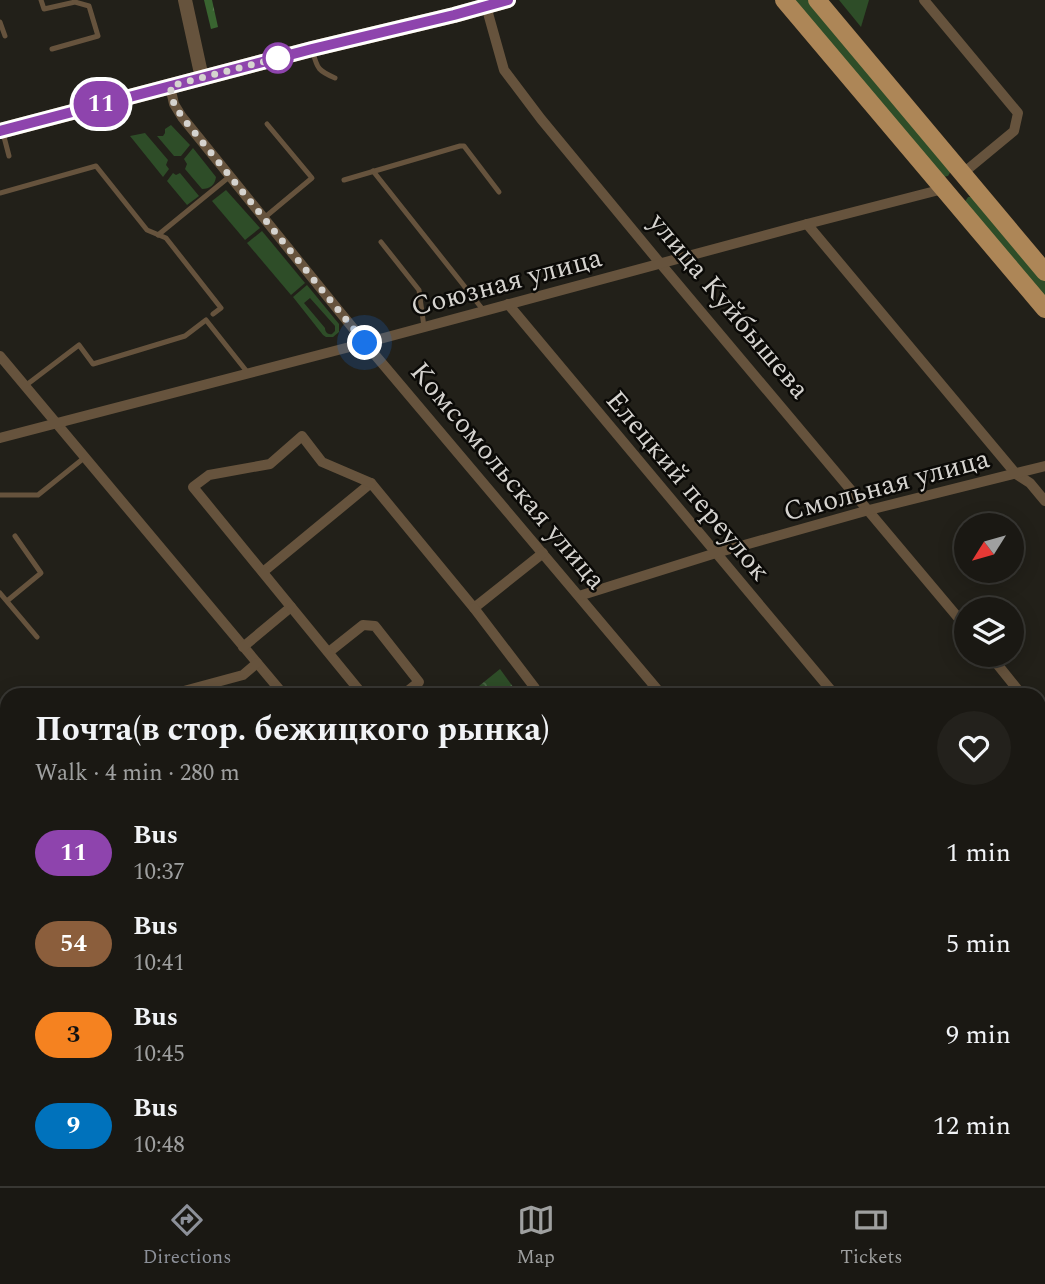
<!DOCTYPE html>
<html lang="en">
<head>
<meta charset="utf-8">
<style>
	:root { --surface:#1a1813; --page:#23211c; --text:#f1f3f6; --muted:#9fa0a0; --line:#383733; --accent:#8c9099 }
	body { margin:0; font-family:Spectral,serif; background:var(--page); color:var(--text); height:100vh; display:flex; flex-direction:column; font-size:26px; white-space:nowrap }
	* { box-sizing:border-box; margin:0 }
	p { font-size:23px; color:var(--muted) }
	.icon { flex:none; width:38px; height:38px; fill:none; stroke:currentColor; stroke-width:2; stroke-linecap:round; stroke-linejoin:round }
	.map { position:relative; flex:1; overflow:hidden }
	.panel { position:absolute; left:0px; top:688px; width:1046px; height:499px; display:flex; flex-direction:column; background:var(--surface); border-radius:21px 21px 0 0; box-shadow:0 4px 18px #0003,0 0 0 2px var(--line) }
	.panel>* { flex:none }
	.badge { padding:0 14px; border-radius:23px; font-size:24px; line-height:46px }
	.needle { width:46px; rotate:233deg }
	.fabs { position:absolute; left:954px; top:513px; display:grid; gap:14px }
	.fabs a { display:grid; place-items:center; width:70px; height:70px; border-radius:50%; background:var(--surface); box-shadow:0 4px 18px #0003,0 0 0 2px var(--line); font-size:35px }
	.you { position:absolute; width:35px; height:35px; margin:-18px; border:5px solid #fff; border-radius:50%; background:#1a73e8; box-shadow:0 0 0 10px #1a73e833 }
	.map>.badge { position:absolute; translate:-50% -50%; box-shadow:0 0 0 4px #fff }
	.round { display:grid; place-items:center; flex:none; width:74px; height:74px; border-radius:37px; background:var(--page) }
	.headline { display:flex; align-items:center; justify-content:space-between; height:119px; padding:0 35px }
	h1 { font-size:33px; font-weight:700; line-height:52px }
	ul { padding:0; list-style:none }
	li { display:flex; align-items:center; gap:21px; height:91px; padding:0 35px }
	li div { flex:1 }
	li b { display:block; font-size:26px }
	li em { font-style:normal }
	li .badge { min-width:77px; font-weight:700; text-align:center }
	.tab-bar { display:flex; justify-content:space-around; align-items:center; height:98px; border-top:2px solid var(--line); background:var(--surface); font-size:19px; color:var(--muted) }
	.tab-bar a { display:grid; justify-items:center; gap:4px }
	.tab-bar .selected { color:var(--accent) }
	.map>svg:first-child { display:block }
	.green { fill:#2e4d28; fill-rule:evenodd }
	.forest { fill:url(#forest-crowns) }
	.park { fill:url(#park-crowns) }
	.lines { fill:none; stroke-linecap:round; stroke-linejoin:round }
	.service { stroke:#66533d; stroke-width:5 }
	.minor { stroke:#66533d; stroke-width:10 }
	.tertiary { stroke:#66533d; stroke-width:14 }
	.secondary { stroke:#8e704c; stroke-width:16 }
	.primary { stroke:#ad8657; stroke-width:18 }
	.line-casing { stroke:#fff; stroke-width:16 }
	.line { stroke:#8e44ad; stroke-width:10 }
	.walk { stroke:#d5d3cf; stroke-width:7; stroke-dasharray:0 12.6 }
	.stop-dot { fill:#fff; stroke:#8e44ad; stroke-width:3.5 }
	.labels { text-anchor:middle; stroke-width:5; stroke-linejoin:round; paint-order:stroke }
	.street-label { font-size:28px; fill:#d5d3cf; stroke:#0b0a07 }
</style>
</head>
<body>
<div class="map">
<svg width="1045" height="1186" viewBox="0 0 1045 1186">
	<defs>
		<pattern id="forest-crowns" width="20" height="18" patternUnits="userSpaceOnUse" patternTransform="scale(1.75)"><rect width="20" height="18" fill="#396430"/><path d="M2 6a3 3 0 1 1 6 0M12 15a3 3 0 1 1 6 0" fill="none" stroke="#55794d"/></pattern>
		<pattern id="park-crowns" width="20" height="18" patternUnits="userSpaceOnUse" patternTransform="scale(1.75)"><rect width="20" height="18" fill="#2e4d28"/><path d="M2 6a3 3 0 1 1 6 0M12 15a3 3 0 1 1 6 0" fill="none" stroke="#4b6646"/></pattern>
	</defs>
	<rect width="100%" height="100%" fill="#222019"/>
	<g class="green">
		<polygon points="793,0 809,0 951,171 948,176 943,177"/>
		<polygon points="839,0 869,0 861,27"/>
		<polygon points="171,125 190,145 181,156 174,156 157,136 163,136 165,133 165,129"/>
		<polygon points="145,133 168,160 166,165 169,169 163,177 130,136"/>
		<path d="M 193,148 L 216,177 C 215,185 210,189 202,189 L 185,169 L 187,164 L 184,159 Z"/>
		<polygon points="173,173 176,175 180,173 199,196 187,205 167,181"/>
		<polygon points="226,190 260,228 245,240 212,201"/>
		<polygon points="968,197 971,197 978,202 1045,281 1045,301 964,203"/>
		<polygon points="262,231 305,283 291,295 247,243"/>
		<path d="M 307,285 L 339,324 L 339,332 L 333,337 L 326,337 L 323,335 L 293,297 ZM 310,298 L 335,326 L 335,331 L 332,334 C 328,335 325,332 325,328 L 304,303 Z"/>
	</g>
	<polygon class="forest" points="204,0 212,0 218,27 211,29"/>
	<polygon class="park" points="500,669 519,695 477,695 479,686"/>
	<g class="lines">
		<g class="service">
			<polyline points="41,0 44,9 75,2 89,6 98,36 52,49"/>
			<polyline points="0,22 5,36"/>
			<path d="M 313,52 C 317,69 319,71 335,78"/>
			<polyline points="3,133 9,156"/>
			<polyline points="373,171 484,311"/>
			<polyline points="344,180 460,146 464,146 467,150 499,192"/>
			<polyline points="0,193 96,166 147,230 166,238 221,308 213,314"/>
			<polyline points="264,218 312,178 267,124"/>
			<polyline points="158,235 229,177"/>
			<polyline points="381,242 419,290 424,327"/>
			<polyline points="25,386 79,345 93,364 185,336 206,320 248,373"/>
			<polyline points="0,495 38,495 84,458"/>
			<polyline points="0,593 37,637"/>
			<polyline points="7,601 41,573 15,536"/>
			<polyline points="206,1180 212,1186"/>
			<polyline points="763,1180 768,1186"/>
			<polyline points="800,1186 808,1180"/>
		</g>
		<g class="minor">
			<polyline points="924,0 1018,113 1014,131 962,174"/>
			<polyline points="486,6 504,70 541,119 660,263 966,627"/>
			<polyline points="170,86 174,104 182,117 365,343 662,695"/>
			<polyline points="807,224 1016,474 1030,483 1045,501"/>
			<polyline points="508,304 835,695"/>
			<polyline points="0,356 284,695"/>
			<polyline points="0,438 365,343 807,224 943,189"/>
			<polyline points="263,572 371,483 474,608 543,553"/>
			<polyline points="579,596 716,553 869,510 1045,466"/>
			<polyline points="474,608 535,688 535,695"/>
			<polyline points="243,647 291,607"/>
			<polyline points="329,652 363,625 375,626 419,682 403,695"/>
			<polyline points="989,654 1022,695"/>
			<polyline points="169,695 243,675 257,663"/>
			<polyline points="363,695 193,487 209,475 270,464 302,436 322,462 371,483"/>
			<polyline points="1040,715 1045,722"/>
			<polyline points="0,740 7,738"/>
			<polyline points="1040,765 1045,763"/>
			<polyline points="1040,940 1045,947"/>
			<polyline points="0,1033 7,1042"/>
			<polyline points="1040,1075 1045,1074"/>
			<polyline points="0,1148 7,1142"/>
			<polyline points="1040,1153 1045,1159"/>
			<polyline points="122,1180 128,1186"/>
			<polyline points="490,1180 495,1186"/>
			<polyline points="677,1180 683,1186"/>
			<polyline points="861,1180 866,1186"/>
			<polyline points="610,1186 633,1180"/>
		</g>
		<polyline class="tertiary" points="185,0 202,78"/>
		<g class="secondary">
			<polyline points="0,131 312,49 454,15 508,0"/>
			<polyline points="0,813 7,821"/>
			<polyline points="303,1180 308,1186"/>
		</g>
		<g class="primary">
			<polyline points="784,0 1045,309"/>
			<polyline points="817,0 1045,272"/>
		</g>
	</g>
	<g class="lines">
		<defs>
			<polyline id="line" points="0,131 312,49 454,15 508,0"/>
		</defs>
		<use href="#line" class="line-casing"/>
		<use href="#line" class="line"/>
		<polyline class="walk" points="278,58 289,55 170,86 174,104 182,117 365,343"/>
	</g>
	<circle class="stop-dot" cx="278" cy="58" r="14"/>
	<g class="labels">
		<g class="street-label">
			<text transform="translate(506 281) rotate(-15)" y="10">Союзная улица</text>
			<text transform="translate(730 305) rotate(50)" y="10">улица Куйбышева</text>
			<text transform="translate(509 475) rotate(50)" y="10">Комсомольская улица</text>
			<text transform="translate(886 484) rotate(-15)" y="10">Смольная улица</text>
			<text transform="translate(689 485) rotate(50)" y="10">Елецкий переулок</text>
		</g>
	</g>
</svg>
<div class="fabs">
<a><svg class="needle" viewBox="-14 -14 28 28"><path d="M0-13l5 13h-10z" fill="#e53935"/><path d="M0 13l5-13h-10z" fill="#9fa0a0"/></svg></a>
<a><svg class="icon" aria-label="layers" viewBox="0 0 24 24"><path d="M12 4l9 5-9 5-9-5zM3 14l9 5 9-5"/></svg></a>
</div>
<div class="you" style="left:365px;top:343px"></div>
<b class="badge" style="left:101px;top:104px;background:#8e44ad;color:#fff">11</b>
<section class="panel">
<div class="headline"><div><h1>Почта(в стор. бежицкого рынка)</h1><p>Walk · 4 min · 280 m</p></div><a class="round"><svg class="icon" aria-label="heart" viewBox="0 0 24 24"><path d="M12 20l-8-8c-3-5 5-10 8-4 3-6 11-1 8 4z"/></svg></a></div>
<ul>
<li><span class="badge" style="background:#8e44ad;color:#fff">11</span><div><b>Bus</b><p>10:37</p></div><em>1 min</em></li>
<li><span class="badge" style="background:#8b5e3c;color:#fff">54</span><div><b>Bus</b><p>10:41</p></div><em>5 min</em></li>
<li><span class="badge" style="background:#f58220;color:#111">3</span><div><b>Bus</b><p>10:45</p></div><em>9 min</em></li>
<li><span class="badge" style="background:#0072bc;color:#fff">9</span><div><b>Bus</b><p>10:48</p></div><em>12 min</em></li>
</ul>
</section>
</div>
<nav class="tab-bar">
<a class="selected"><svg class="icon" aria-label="directions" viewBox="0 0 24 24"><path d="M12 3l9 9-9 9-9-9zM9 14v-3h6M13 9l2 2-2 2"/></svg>Directions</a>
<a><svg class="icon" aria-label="map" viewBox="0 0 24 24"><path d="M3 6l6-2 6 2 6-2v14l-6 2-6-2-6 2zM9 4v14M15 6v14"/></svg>Map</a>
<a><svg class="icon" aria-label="tickets" viewBox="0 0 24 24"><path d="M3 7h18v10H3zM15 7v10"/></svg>Tickets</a>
</nav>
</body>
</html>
